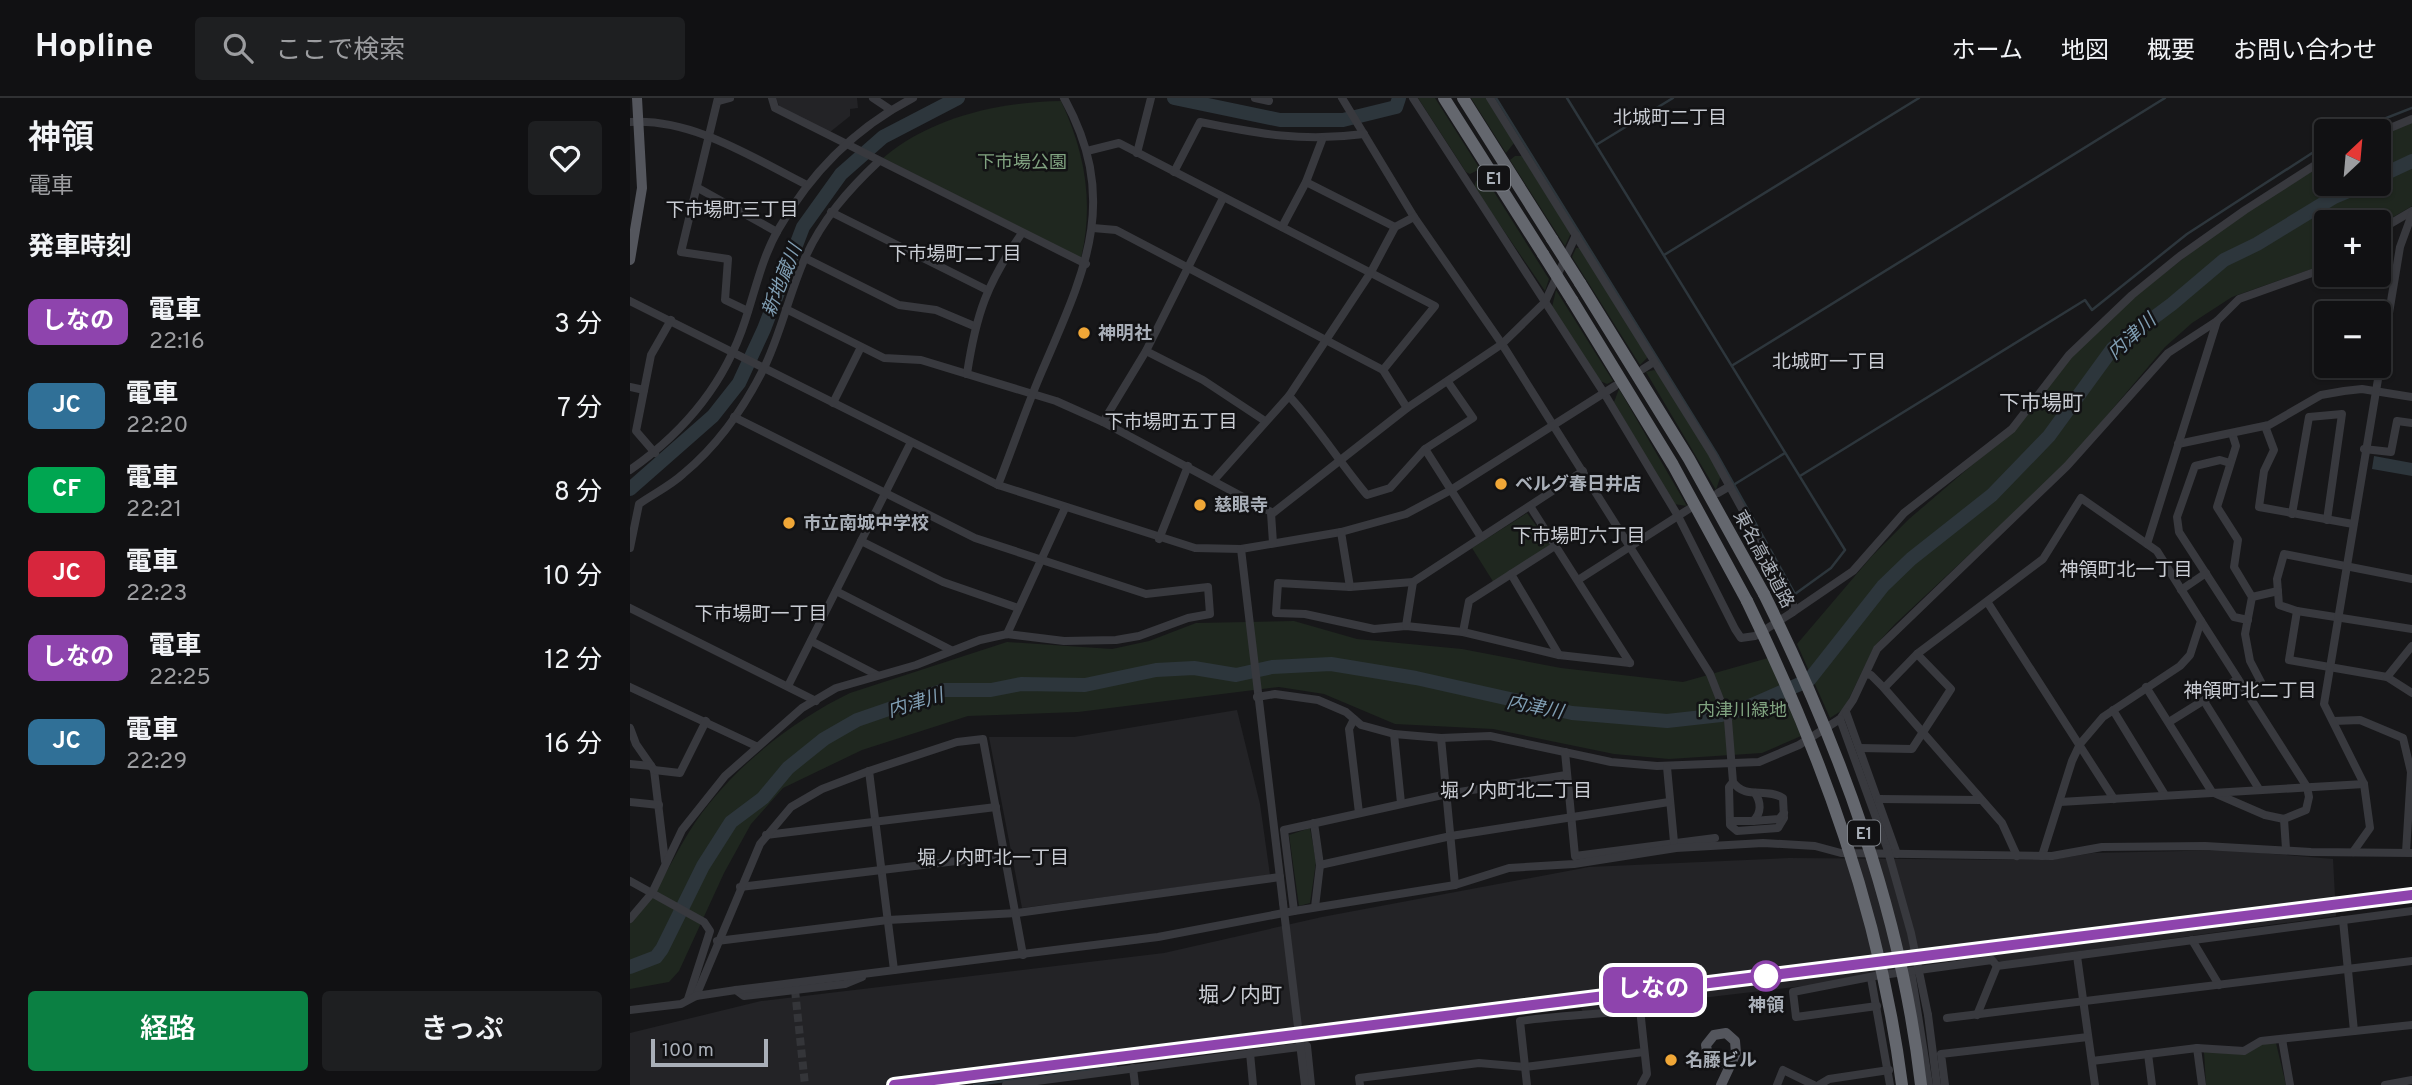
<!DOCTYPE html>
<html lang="ja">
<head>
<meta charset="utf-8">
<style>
	:root { --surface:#111113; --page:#1e1f21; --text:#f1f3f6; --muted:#9c9da0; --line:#303133; --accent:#0b8043 }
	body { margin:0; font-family:Overpass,"Noto Sans JP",sans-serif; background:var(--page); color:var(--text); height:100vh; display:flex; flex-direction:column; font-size:26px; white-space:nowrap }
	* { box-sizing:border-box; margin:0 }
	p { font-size:23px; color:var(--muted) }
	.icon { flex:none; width:38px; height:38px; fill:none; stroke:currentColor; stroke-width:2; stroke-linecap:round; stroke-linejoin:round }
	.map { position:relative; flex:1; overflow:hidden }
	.drawer { display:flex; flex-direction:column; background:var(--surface); width:630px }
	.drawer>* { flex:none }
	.badge { padding:0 14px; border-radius:10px; font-size:24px; line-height:46px }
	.needle { width:46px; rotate:26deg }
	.fabs { position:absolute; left:1684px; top:21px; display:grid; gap:14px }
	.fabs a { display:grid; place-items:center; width:77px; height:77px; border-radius:7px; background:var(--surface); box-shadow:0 2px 5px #0004,0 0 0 2px var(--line); font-size:35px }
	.scale { position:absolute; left:21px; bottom:18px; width:117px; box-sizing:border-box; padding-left:7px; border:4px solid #a9afb8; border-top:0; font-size:19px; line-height:24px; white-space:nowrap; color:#a9afb8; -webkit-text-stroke:5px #121214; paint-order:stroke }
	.map>.badge { position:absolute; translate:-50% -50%; box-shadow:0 0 0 4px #fff }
	h2 { padding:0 28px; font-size:26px; line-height:63px }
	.round { display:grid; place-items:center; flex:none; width:74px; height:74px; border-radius:7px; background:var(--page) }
	.head { display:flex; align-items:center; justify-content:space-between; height:119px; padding:0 28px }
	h1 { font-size:33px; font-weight:600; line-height:52px }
	.primary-button { display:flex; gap:14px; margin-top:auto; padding:14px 28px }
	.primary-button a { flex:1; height:80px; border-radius:7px; background:var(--accent); color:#fff; font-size:28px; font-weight:600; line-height:80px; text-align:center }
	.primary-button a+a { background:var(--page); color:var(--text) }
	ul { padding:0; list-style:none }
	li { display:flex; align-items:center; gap:21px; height:84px; padding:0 28px }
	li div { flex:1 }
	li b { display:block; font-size:26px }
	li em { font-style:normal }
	li .badge { min-width:77px; font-weight:700; text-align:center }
	header { display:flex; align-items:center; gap:42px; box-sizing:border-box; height:98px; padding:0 35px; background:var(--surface); border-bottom:2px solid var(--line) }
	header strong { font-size:33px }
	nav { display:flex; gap:38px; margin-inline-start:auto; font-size:24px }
	.search { width:490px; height:63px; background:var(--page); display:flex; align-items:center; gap:18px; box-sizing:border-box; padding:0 24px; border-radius:7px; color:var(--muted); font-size:26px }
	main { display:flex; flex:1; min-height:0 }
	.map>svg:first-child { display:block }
	.built { fill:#232326 }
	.green { fill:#1f271f }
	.water { fill:#2d363c }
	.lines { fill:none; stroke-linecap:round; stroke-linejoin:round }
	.stream { stroke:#2d363c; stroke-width:2.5 }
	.river { stroke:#2d363c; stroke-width:14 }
	.minor-tunnel { stroke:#343539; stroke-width:8; stroke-dasharray:8 4; stroke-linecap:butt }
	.minor { stroke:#38393e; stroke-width:8 }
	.major { stroke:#54565d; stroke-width:10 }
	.highway { stroke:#64676e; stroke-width:12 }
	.rail-casing { stroke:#4b4d53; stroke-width:5 }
	.rail { stroke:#121214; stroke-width:2.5; stroke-dasharray:8; stroke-linecap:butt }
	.minor-bridge { stroke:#38393e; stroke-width:8 }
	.highway-bridge { stroke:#64676e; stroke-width:12 }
	.line-casing { stroke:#fff; stroke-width:16 }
	.line { stroke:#8e44ad; stroke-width:10 }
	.poi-dot { fill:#f0a737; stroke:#121214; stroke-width:2.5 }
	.stop-dot { fill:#fff; stroke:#8e44ad; stroke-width:3.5 }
	.labels { text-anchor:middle; stroke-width:5; stroke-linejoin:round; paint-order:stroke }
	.shield { fill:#121214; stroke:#7c8087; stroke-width:2 }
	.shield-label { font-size:16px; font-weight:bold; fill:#a9afb8 }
	.park-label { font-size:18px; fill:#80a380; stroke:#121214 }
	.poi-label { font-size:18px; font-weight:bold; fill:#a9afb8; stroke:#121214; text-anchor:start }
	.street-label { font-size:18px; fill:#a9afb8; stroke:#121214 }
	.stop-label { font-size:18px; font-weight:bold; fill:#a9afb8; stroke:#121214 }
	.neighbourhood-label { font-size:19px; fill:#cacdd4; stroke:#121214 }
	.water-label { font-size:19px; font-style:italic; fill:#809eb3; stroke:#121214 }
	.quarter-label { font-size:21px; fill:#cacdd4; stroke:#121214 }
</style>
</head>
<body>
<header>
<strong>Hopline</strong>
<div class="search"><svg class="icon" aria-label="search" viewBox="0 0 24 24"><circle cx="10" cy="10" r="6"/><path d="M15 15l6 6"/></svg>ここで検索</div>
<nav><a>ホーム</a><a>地図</a><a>概要</a><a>お問い合わせ</a></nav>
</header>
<main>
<section class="drawer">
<div class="head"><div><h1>神領</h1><p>電車</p></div><a class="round"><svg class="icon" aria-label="heart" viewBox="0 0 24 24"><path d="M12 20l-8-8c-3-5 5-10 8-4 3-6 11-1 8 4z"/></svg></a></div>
<h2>発車時刻</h2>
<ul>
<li><span class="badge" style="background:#8e44ad;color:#fff">しなの</span><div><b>電車</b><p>22:16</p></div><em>3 分</em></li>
<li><span class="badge" style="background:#307097;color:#fff">JC</span><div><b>電車</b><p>22:20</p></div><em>7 分</em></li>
<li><span class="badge" style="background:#00a651;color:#fff">CF</span><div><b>電車</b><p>22:21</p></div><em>8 分</em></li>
<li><span class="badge" style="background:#d7263d;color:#fff">JC</span><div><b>電車</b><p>22:23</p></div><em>10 分</em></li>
<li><span class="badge" style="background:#8e44ad;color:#fff">しなの</span><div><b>電車</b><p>22:25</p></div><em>12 分</em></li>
<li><span class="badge" style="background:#307097;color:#fff">JC</span><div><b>電車</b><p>22:29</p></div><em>16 分</em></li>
</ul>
<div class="primary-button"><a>経路</a><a>きっぷ</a></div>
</section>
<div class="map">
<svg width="1782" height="987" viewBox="0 0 1782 987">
	<rect width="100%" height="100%" fill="#171719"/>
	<g class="built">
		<polygon points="146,0 227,0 228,10 220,11 220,18 200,34 150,10"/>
		<polygon points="607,612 630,706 640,777 392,810 359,639 444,639"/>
		<polygon points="1598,752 1703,761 1706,818 1372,864 1361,859 1314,864 1182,887 953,914 951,910 332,987 0,987 0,935 131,903 534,855 692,819 959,769 1159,760 1420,762 1463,755"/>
	</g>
	<g class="green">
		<polygon points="788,0 805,0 850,71 840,76 836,74"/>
		<polygon points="841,0 858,0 884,45 876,55"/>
		<path d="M 431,3 C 455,54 464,105 451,160 L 253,60 C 301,19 369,4 431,3 Z"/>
		<polygon points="1782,24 1782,108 1748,128 1748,124 1696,124 1696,166 1602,199 1562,225 1535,249 1435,367 1265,526 1244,549 1214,611 1200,620 1167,546 1242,458 1279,421 1384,331 1445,254 1498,204 1592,130 1696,64 1696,86 1748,86 1748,37"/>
		<polygon points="885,58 892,58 941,135 935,148 880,62"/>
		<polygon points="854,78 919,181 915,193 844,89 846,83"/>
		<polygon points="946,150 951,150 1017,254 1017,260 1010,267 942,159"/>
		<polygon points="926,192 983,283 977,286 970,283 922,209"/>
		<polygon points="1024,272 1029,275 1091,377 1086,392 1016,274"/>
		<polygon points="989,291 1057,408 1044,406 984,304"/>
		<polygon points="897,415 921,448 864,485 842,450"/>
		<path d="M 664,523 L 727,541 L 832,551 L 931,570 L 1053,584 L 1138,560 L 1171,638 L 1132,655 L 1039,661 L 984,656 L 863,631 L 765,626 L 694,596 L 649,589 L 448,614 L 338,618 L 232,652 L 153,690 L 121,726 L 94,775 L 49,873 L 39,884 L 0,891 L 0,823 C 28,797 39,766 59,734 C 96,675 158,625 220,595 L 377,544 L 482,551 L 519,543 L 566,525 Z"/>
		<polygon points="680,730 686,764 680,805 669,808 659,737"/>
		<polygon points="1646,945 1656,987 1576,987 1574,954 1616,956 1632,946"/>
	</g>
	<polygon class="water" points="1744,358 1782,365 1782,378 1742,371"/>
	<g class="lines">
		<g class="stream">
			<polyline points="866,0 1088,358 1165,496 1201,470 1215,452 937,0"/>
			<polyline points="1723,33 1782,10"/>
			<polyline points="966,47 1043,0"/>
			<polyline points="1034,157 1289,0"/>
			<polyline points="1103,267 1535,0"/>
			<polyline points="1170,378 1455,202 1462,212 1557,136 1696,46"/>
			<polyline points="1105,386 1155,355"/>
			<polyline points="344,987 486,969"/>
		</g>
		<g class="river">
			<polyline points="544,0 650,22 713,22 766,9 769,0"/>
			<polyline points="1748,79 1782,63"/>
			<polyline points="0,391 83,318 109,285 134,231 173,129 211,76 253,39 328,0"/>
			<polyline points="0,869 26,859 32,851 73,768 101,724 133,700 158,670 194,641 227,622 314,592 361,592 391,586 455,587 526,572 564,570 606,577 642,569 701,566 786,580 942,615 1037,623 1091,617 1113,611 1179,582 1253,488 1281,461 1362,397 1419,338 1483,250 1542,206 1594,162 1627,146 1704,99 1735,86"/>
		</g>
		<polyline class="minor-tunnel" points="165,892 175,987"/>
		<g class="minor">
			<polyline points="88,0 51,154 98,161 95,202 118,213"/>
			<polyline points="142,0 145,10 456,166"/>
			<polyline points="243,0 261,12"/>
			<polyline points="625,0 639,3"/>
			<path d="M 712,0 L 784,119 L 872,246 L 1080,576 L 1098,622 L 1103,684 L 1099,689 L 1100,727 L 1107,733 L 1148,730 L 1154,720 L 1153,700 C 1136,689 1115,702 1103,684"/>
			<polyline points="783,0 974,295 1048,418 1105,531 1111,540 1125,538 1163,514 1163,504 1082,356 860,0"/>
			<polyline points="89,3 100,0"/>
			<path d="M 0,24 C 63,20 123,60 177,87"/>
			<polyline points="1748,35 1782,21"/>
			<polyline points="457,53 489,45 805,208 753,272"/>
			<polyline points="507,55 521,0"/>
			<path d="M 544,74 L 570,24 C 629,36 673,44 734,36"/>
			<polyline points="676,84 765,129"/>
			<polyline points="68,90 147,134"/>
			<polyline points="201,114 357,192"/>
			<polyline points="652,129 676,84 692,42"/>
			<polyline points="463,130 486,132 753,272 777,310"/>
			<polyline points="1748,133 1782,113"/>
			<polyline points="175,160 269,207 306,212 344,228"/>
			<polyline points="0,203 368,387 565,450 611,451 711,434 776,416 821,392 985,288"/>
			<polyline points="156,211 254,260 291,262 426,303 473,324 643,415 777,310 872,246 915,204 946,137"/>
			<polyline points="516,253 573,282 635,323"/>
			<polyline points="1013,271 1024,264"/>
			<path d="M 337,276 C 346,216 357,185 392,135"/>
			<polyline points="0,289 14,292"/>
			<path d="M 659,298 C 688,329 710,365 737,397 L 760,390 L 795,351 L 843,320 L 818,284"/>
			<polyline points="203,305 231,249"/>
			<polyline points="473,324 516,253 593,100"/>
			<polyline points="1635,328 1644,352 1634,373 1629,409 1723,426"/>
			<polyline points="1602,335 1606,348 1587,409 1608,442 1604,469 1622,499 1615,536 1620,563 1631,584 1617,594"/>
			<polyline points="1548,346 1639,327 1691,297 1714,293 1732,291 1782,299"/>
			<polyline points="795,351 851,439"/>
			<polyline points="1734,351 1761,354 1767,323 1782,325"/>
			<polyline points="25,355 6,333 21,257 41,222"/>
			<polyline points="1600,365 1590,362 1565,368 1547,419 1549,434 1604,519 1618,522"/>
			<path d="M 0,372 C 53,335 95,285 115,223 C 125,193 132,160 148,132 C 180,76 225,30 283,0"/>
			<polyline points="953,373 783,484 720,489 648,485 646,515 675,516 744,531 776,528 833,534 929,557 1000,565"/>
			<polyline points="584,382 659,298 741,174 765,129 784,119"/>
			<path d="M 368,387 C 383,349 396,310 412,273 C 454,175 491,103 434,0"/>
			<polyline points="1088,395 1100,388"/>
			<polyline points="900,408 1000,565"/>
			<polyline points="641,415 643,445"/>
			<polyline points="1662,416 1679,319 1712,316 1697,422"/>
			<polyline points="711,434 720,489"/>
			<polyline points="529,441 558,368"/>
			<polyline points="231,443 313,484 388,510"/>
			<path d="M 0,450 L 9,406 C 23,396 40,388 53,376 C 87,348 114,310 134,270 C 151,235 159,196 175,160 C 192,122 218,92 249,63"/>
			<polyline points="611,451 653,805"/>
			<polyline points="881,476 929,557"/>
			<polyline points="1782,481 1654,456 1647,481 1649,507 1667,513 1782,531"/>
			<polyline points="948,482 1059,411"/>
			<polyline points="1551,492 1576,475"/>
			<polyline points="206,493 321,552"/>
			<polyline points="1622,499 1648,493"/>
			<polyline points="1358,505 1484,701"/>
			<polyline points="0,510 186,603"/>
			<polyline points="1667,513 1659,562 1757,579 1782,595"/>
			<polyline points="1163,514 1223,473 1274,415 1382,331 1439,257 1502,197 1550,158 1615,112 1696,60"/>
			<polyline points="776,528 783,484"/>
			<polyline points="833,534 839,503 925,448"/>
			<polyline points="377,536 435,410"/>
			<polyline points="181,543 247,577"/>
			<polyline points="1236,576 1241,577 1254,590 1372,725 1387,758"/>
			<polyline points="1757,579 1782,548"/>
			<polyline points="158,588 281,344"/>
			<polyline points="0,589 126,648"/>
			<polyline points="1516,589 1582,694 1635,717 1654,721 1676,712 1679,699 1677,689 1571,523"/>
			<polyline points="1254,590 1287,556 1413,461 1451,400 1517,446"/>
			<polyline points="627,599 645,596 688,602 716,614 731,627 764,636 811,640 860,638 981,664 1027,668 1129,664 1169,647 1210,621 1223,602 1247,551 1437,368 1538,255 1587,223 1609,201 1696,170"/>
			<polyline points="1574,603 1629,691"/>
			<polyline points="1483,612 1535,697"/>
			<polyline points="1216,614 1267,756"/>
			<polyline points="724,621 719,631 729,715"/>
			<polyline points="1210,621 1257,750"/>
			<polyline points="1704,623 1730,622 1773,640 1781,674 1776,754"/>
			<polyline points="1539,624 1608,581"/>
			<polyline points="0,630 6,646 24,672 35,763"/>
			<polyline points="764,636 771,705"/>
			<polyline points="811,640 825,787"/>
			<polyline points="1230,650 1282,651 1321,591 1287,556"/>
			<polyline points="935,654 945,758 1085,740"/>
			<polyline points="0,666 21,668"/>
			<polyline points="1037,669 1044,744"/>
			<polyline points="24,672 50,675 76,623"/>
			<polyline points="239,673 264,872"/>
			<polyline points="1249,701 1351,702"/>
			<polyline points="0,704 29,707"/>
			<polyline points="1430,704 1734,686"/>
			<polyline points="1654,721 1656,751"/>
			<path d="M 1100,723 L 1123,723 C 1132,715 1131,704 1125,695"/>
			<polyline points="1123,723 1149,721 1154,715"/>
			<polyline points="684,725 690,767 685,809"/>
			<polyline points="136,737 366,709"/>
			<polyline points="1723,754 1740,730 1734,686 1694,606 1770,149 1782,116"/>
			<polyline points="1412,758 1442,663 1450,646 1473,619 1550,568 1560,557 1571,523 1527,453 1517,446 1587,223"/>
			<polyline points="690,767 821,738 1039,704"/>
			<polyline points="0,783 74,824 80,833 58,901"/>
			<polyline points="110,789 376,757"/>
			<polyline points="664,813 654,732 817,696 936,677"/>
			<polyline points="0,821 22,795 52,732 95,678 172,610 206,590 286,567 350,542 377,536 434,543 486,542 509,538 558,520 580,516 578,489 516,496 345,440 104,319"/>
			<polyline points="1713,822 1724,933"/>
			<polyline points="1562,842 1589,887"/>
			<polyline points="87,843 258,822 387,815 650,779"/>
			<polyline points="1447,858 1465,987"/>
			<polyline points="1281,873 1299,987"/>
			<polyline points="1241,880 1260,987"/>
			<polyline points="106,892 114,898 215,886 232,879"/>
			<polyline points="66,898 130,746 161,709 192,691 239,673 327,644 353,641 393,857"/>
			<polyline points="1247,908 1166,919 1163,894 1245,878 1362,862 1367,868"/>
			<polyline points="0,912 51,906 66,898 106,892 528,839 664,813 825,787 879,770 944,766 1046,750 1133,745 1185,748 1211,755 1422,758 1472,749 1575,748 1681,754 1782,755"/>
			<polyline points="1298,917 1307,987"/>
			<polyline points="1347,917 1367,868 1782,813"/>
			<polyline points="1317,920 1782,863"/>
			<polyline points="1652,941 1660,987"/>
			<polyline points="1567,950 1572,987"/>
			<polyline points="620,955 623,987"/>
			<polyline points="1518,956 1522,987"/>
			<polyline points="1462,963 1567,950 1614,953 1631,943 1782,927"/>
			<polyline points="503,970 505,987"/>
			<polyline points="376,987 677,948 681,987"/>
			<polyline points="730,987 729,980 849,965 895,969 1014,954"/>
			<path d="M 897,987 L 890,923 C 931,917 969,917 1010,911 L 1017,976 L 1011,987"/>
			<polyline points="1147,987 1153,972 1184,987"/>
			<polyline points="1189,987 1199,981 1259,972"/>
			<polyline points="1315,987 1311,956 1458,939"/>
			<polyline points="1755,987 1782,982"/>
		</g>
		<g class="major">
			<polyline points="0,162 12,90 7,0"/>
			<polyline points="1091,987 1106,955 1105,943 1096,935 1084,937 1076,947 1078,959 1088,965 1100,963"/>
		</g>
		<g class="highway">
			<polyline points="814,0 913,156"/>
			<polyline points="833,0 922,141"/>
			<polyline points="950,185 1059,361 1134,496"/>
			<polyline points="942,202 1043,367 1117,503"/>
		</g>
		<defs>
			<polyline id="rail" points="264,987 1782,797"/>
		</defs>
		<use href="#rail" class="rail-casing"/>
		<use href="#rail" class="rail"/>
		<g class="minor-bridge">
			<polyline points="1257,750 1281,835 1298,917"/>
			<polyline points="653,805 675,987"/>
		</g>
		<g class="highway-bridge">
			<polyline points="922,141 950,185"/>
			<polyline points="913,156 942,202"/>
			<path d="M 1134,496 C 1211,651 1271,814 1291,987"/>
			<path d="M 1117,503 C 1192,657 1250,816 1272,987"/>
		</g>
	</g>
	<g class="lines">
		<defs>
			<polyline id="line" points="264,987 1782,797"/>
		</defs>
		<use href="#line" class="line-casing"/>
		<use href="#line" class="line"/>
	</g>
	<g class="poi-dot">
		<circle cx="454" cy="235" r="7"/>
		<circle cx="871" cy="386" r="7"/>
		<circle cx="570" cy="407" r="7"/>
		<circle cx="159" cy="425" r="7"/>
		<circle cx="1041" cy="962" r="7"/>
	</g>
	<circle class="stop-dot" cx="1136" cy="878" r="14"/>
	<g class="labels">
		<g class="shield">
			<rect x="848" y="67.5" width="32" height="25" rx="5"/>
			<rect x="1218" y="722.5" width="32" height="25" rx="5"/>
		</g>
		<g class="shield-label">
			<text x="864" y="86">E1</text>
			<text x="1234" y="741">E1</text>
		</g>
		<g class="park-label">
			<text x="392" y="70">下市場公園</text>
			<text x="1112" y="618">内津川緑地</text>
		</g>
		<g class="poi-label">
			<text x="468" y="241">神明社</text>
			<text x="885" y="392">ベルグ春日井店</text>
			<text x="584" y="413">慈眼寺</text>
			<text x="173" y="431">市立南城中学校</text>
			<text x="1055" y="968">名藤ビル</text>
		</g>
		<g class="street-label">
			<text transform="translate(1134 461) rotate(62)" y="6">東名高速道路</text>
		</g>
		<g class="stop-label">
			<text x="1136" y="913">神領</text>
		</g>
		<g class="neighbourhood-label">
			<text x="1040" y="26">北城町二丁目</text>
			<text x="102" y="118">下市場町三丁目</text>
			<text x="325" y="162">下市場町二丁目</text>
			<text x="1199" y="270">北城町一丁目</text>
			<text x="541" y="330">下市場町五丁目</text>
			<text x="949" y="444">下市場町六丁目</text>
			<text x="1496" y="478">神領町北一丁目</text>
			<text x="131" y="522">下市場町一丁目</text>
			<text x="1620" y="599">神領町北二丁目</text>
			<text x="886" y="699">堀ノ内町北二丁目</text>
			<text x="363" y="766">堀ノ内町北一丁目</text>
		</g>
		<g class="water-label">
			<text transform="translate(151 182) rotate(-68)" y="7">新地蔵川</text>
			<text transform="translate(1501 238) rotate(-42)" y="7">内津川</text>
			<text transform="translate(285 604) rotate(-17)" y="7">内津川</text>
			<text transform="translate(905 608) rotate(11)" y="7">内津川</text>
		</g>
		<g class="quarter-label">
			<text x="1411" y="312">下市場町</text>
			<text x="610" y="904">堀ノ内町</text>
		</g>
	</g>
</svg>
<div class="fabs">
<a><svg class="needle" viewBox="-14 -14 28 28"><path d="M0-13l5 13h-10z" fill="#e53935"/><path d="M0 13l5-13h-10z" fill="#9c9da0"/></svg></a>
<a>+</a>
<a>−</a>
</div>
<div class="scale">100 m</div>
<b class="badge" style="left:1023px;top:892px;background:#8e44ad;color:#fff">しなの</b>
</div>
</main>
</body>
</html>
